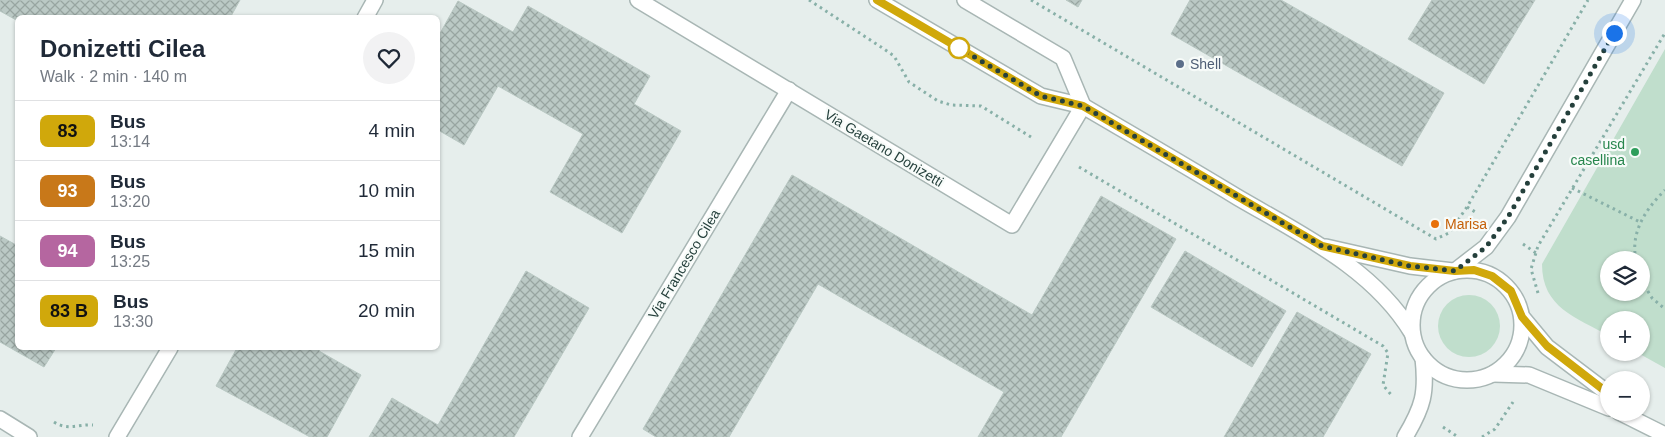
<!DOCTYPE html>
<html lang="en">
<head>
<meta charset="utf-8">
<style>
	:root { --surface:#fff; --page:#f2f2f3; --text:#1f2937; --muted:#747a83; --line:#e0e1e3 }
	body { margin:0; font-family:Arial,sans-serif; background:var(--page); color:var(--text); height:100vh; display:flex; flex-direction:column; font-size:19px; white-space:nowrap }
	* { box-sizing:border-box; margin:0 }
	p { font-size:16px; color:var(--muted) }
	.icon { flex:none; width:28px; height:28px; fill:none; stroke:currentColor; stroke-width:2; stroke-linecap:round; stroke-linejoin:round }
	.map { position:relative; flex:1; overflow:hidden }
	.sheet { position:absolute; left:15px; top:15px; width:425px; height:335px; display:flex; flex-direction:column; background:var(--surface); border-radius:8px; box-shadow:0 1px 4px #0004 }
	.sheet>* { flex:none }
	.badge { padding:0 10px; border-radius:8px; font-size:18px; line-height:32px }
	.buttons { position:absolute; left:1600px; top:251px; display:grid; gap:10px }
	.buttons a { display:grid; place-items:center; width:50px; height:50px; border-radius:50%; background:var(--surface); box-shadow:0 1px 4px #0004; font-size:25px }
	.you { position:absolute; width:25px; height:25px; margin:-12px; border:4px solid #fff; border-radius:50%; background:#1a73e8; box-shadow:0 0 0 8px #1a73e833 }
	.map>.badge { position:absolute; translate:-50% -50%; box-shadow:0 0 0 2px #fff }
	.round { display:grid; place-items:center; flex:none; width:52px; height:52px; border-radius:26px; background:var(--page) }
	.overview { display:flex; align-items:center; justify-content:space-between; height:85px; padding:0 25px }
	h1 { font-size:24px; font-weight:600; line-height:38px }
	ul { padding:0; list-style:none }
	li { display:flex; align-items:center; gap:15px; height:60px; padding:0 25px; border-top:1px solid var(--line) }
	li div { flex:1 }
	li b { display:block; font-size:19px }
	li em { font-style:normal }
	li .badge { min-width:55px; font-weight:700; text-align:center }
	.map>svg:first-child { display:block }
	.green { fill:#c0decc; fill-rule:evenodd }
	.building { fill:url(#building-cross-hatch); stroke:#b9c8c3 }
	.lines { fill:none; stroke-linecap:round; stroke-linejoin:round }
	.minor-casing { stroke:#a8b6b4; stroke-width:18 }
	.tertiary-casing { stroke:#a8b6b4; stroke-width:18 }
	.path { stroke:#88b0a8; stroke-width:3; stroke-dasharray:2.5 4; stroke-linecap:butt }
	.minor { stroke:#fff; stroke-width:15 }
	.tertiary { stroke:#fff; stroke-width:15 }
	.line-casing { stroke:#fff; stroke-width:11 }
	.line { stroke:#d0a80b; stroke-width:8 }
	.walk { stroke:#25403c; stroke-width:5; stroke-dasharray:0 9 }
	.stop-dot { fill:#fff; stroke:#d0a80b; stroke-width:2.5 }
	.service-dot { fill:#5c6f8a; stroke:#f7fbf9; stroke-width:2 }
	.leisure-dot { fill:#2e9e5b; stroke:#f7fbf9; stroke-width:2 }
	.food-dot { fill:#e8710a; stroke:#f7fbf9; stroke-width:2 }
	.labels { text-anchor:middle; stroke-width:4.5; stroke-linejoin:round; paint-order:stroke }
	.service-label { font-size:14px; fill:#4e5e75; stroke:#f7fbf9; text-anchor:start }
	.leisure-label { font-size:14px; fill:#27864d; stroke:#f7fbf9; text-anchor:end }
	.street-label { font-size:14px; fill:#25403c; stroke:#f7fbf9 }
	.food-label { font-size:14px; fill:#c56008; stroke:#f7fbf9; text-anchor:start }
</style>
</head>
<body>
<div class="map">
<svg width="1665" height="437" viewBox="0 0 1665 437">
	<defs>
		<pattern id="building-cross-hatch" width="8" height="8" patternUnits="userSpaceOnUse" patternTransform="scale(1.25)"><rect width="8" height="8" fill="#bbc9c5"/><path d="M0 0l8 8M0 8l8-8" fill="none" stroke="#98a5a1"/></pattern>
	</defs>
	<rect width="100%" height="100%" fill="#e6eeec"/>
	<g class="green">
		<path d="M 1665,49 L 1665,368 L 1638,353 L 1641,352 L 1641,320 L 1609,320 L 1609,336 C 1576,317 1542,308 1542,264 ZM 1609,260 L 1641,260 L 1641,292 L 1609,292 Z"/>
		<circle cx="1469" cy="326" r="31"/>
	</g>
	<g class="building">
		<polygon points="0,0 240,0 230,18 18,18 18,21 0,11"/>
		<polygon points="1066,0 1082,0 1078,7"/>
		<polygon points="1190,0 1281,0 1444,93 1402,166 1171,34"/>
		<polygon points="1432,0 1535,0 1484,84 1408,39"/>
		<polygon points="458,1 513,32 528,6 650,76 634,104 681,131 622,233 550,192 583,134 498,86 464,145 438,130 438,37"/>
		<polygon points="792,175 1032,315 1101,196 1176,239 1061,437 978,437 1004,392 818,284 729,437 656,437 643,429"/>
		<polygon points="0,236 18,246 18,348 56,348 44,367 0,342"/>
		<polygon points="1185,251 1286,311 1252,367 1151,307"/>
		<polygon points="526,271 589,308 514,437 369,437 392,398 438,425"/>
		<polygon points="1297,312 1371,354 1323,437 1224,437"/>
		<polygon points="237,348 321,348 319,351 361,375 327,437 310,437 216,386"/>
	</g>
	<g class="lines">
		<defs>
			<g id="minor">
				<polyline points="638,0 1012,225 1083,106"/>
				<polyline points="365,18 375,0"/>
				<polyline points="1455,271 1486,247 1508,217 1633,0"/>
				<polyline points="0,419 29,437"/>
				<polyline points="117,437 170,348"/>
				<polyline points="580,437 789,90"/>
				<path d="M 1405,437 C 1423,407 1427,393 1423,358"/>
			</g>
			<g id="tertiary">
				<path d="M 877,0 L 1041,96 L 1083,106 C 1134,136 1186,166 1237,197 C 1300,234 1373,268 1412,333"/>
				<polyline points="965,0 1063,58 1083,106"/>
				<polyline points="1326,247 1410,266 1453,271"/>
				<circle cx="1467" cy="325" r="55"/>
				<polyline points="1522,317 1547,347 1609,394"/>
				<polyline points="1493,374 1529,375 1609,408"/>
				<polyline points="1619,412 1665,435"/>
			</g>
		</defs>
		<use href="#minor" class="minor-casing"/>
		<use href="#tertiary" class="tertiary-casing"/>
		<g class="path">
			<polyline points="809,0 881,47 894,56 909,82 938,101 951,105 981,106 1031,137"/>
			<polyline points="1031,0 1436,239 1449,233 1467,207 1588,0"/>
			<polyline points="1079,167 1383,346 1388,353 1383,385 1393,397"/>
			<polyline points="1572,188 1640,222"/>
			<polyline points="1467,207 1477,213"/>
			<polyline points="1523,244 1536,253"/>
			<path d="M 1636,260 C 1630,232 1646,209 1665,190"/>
			<polyline points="1641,280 1652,298 1665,309"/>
			<polyline points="1538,293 1531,269 1538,246 1665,33"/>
			<path d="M 54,422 C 68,431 78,424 93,425"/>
			<polyline points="1443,427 1458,437"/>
			<polyline points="1482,437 1495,429 1513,402"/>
		</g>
		<use href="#minor" class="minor"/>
		<use href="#tertiary" class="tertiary"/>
	</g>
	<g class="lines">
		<defs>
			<polyline id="line" points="877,0 1041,96 1083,106 1322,246 1410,266 1455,271 1474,270 1492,276 1511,291 1522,317 1547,346 1609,394"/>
		</defs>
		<use href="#line" class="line-casing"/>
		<use href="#line" class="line"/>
		<polyline class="walk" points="959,48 1041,96 1083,106 1322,246 1410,266 1455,271 1486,247 1508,217 1614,33"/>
	</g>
	<circle class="stop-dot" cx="959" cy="48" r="10"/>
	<circle class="service-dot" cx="1180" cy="64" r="5"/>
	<circle class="leisure-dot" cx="1635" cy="152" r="5"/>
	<circle class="food-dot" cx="1435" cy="224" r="5"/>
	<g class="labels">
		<g class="service-label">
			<text x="1190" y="69">Shell</text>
		</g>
		<g class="leisure-label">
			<text x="1625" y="149">usd<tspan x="1625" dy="16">casellina</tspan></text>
		</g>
		<g class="street-label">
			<text transform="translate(884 148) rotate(31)" y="5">Via Gaetano Donizetti</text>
			<text transform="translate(684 264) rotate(-59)" y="5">Via Francesco Cilea</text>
		</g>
		<g class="food-label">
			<text x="1445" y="229">Marisa</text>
		</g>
	</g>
</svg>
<div class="buttons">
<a><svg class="icon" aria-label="layers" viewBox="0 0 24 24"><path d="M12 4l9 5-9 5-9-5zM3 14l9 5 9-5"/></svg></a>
<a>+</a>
<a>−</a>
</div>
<div class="you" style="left:1614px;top:33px"></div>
<section class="sheet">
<div class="overview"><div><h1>Donizetti Cilea</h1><p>Walk · 2 min · 140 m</p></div><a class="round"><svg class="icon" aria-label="heart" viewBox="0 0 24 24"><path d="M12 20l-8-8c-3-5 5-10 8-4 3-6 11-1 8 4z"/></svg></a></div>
<ul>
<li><span class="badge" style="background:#d0a80b;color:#111">83</span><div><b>Bus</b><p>13:14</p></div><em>4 min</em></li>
<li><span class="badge" style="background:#c87819;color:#fff">93</span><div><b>Bus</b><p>13:20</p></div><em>10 min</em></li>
<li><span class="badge" style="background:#b566a0;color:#fff">94</span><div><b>Bus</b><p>13:25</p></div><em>15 min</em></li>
<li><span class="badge" style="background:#d0a80b;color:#111">83 B</span><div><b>Bus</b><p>13:30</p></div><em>20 min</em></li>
</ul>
</section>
</div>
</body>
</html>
